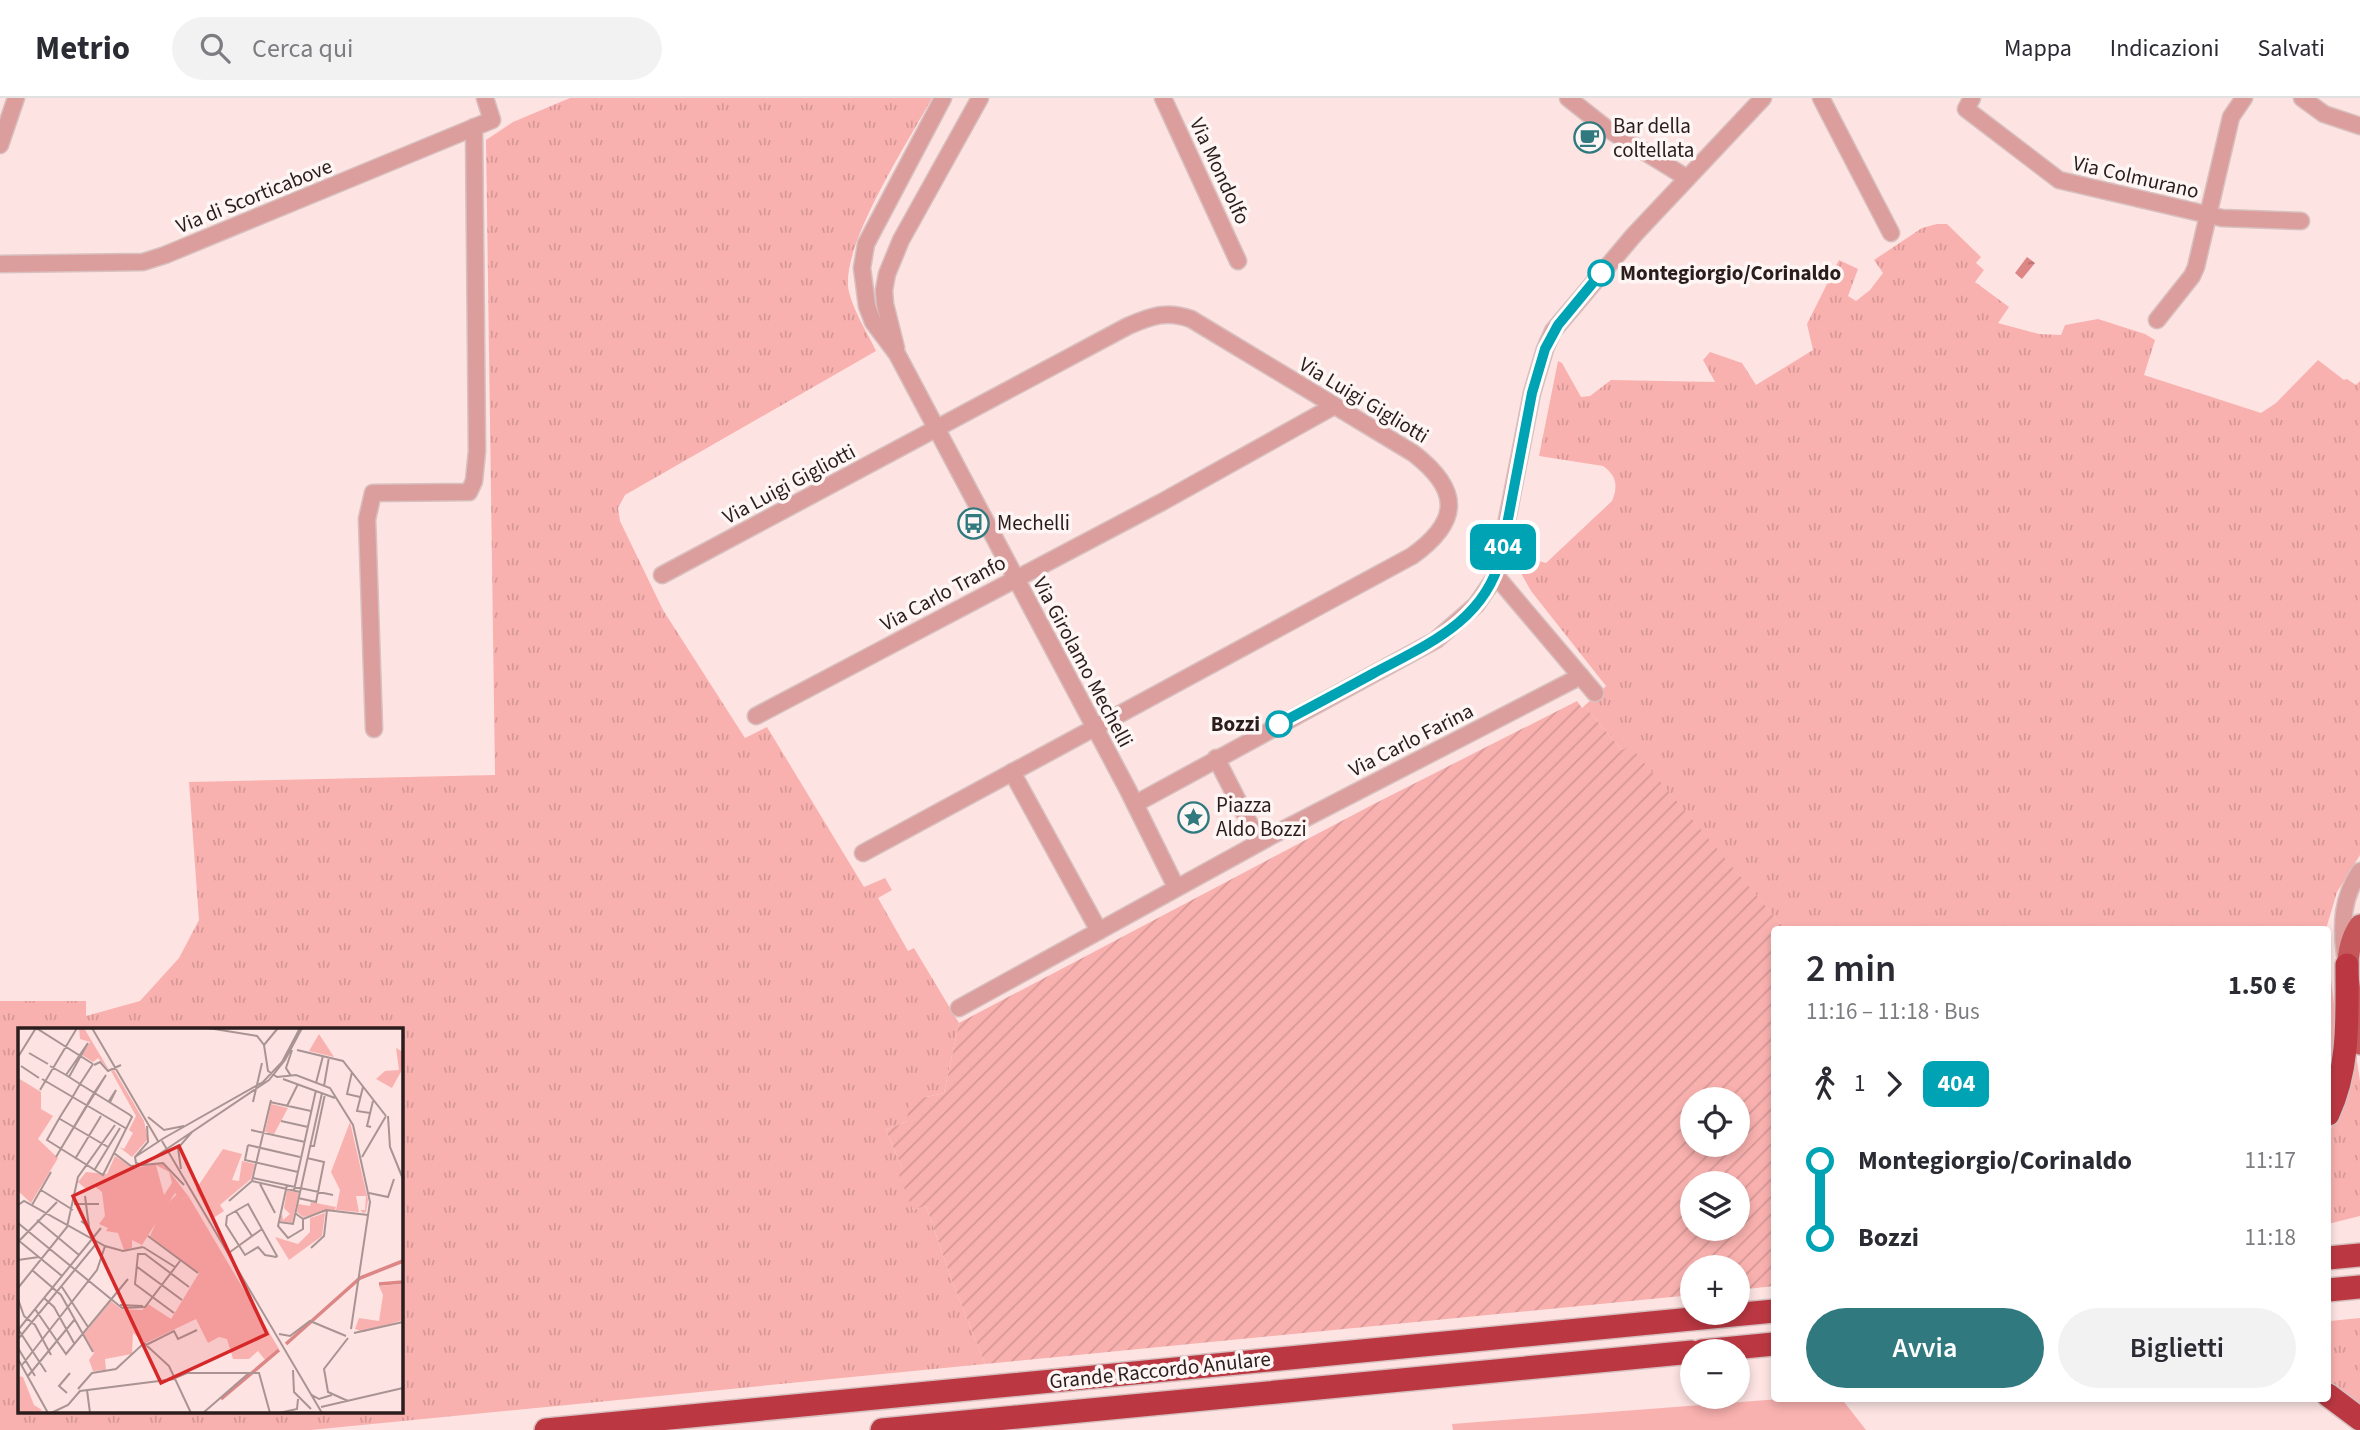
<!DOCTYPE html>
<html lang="it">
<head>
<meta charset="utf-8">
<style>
	:root { --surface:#fff; --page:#f2f2f3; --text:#2b2b33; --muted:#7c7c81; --line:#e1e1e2; --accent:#30797e }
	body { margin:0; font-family:"Source Sans 3",sans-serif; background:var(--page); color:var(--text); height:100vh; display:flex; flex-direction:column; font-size:26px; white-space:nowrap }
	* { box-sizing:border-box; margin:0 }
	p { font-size:23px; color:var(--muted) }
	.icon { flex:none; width:38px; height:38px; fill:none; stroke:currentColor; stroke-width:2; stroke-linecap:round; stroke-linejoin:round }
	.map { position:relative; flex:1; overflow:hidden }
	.sheet { position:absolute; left:1771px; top:828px; width:560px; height:476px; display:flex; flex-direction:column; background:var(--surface); border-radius:7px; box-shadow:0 4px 10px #0003 }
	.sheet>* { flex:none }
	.badge { padding:0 14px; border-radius:10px; font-size:24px; line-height:46px }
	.controls { position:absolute; left:1680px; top:989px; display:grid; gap:14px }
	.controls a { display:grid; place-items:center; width:70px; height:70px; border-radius:50%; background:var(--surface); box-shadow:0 4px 10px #0003; font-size:35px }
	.map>.badge { position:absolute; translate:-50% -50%; box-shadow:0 0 0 4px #fff }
	.legs { display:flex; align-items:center; gap:10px; height:77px; padding:0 35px; font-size:23px }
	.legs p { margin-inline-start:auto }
	.headline { display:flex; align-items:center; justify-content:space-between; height:119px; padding:0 35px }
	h1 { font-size:38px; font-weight:600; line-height:52px }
	.action { display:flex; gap:14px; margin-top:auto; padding:14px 35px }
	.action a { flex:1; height:80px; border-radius:42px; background:var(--accent); color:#fff; font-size:28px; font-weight:600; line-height:80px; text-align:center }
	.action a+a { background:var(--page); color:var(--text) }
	ul { padding:0 35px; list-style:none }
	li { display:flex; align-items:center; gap:24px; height:77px; font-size:26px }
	li i { display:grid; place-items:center; width:10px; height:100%; margin:0 9px; background:currentColor }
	li i::after { content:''; width:18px; height:18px; margin:-9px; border:5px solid; border-radius:50%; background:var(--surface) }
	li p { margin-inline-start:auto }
	li:first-child i { background:linear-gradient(#0000 50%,currentColor 0) }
	li:last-child i { background:linear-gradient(currentColor 50%,#0000 0) }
	header { display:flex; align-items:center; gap:42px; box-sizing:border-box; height:98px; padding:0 35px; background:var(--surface); border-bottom:2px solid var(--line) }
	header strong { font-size:33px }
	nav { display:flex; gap:38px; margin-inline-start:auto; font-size:24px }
	.search { width:490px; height:63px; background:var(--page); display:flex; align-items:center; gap:18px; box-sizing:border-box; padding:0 24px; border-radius:38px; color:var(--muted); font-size:26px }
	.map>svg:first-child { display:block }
	.grass { fill:url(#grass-tufts); fill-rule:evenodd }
	.park { fill:#f9b1af }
	.garden { fill:url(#garden-furrows); fill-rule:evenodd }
	.water { fill:url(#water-ripples) }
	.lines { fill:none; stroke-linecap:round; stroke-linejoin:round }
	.minor-casing { stroke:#d7c0bf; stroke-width:19 }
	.major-casing { stroke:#d7c0bf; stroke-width:24 }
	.highway-casing { stroke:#d7c0bf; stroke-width:26 }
	.minor { stroke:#dc9e9c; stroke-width:16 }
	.major { stroke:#c5575a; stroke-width:21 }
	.highway { stroke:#bb3842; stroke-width:23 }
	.line-1-casing { stroke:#fff; stroke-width:16 }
	.line-1 { stroke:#00a3b4; stroke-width:10 }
	.stop-1-dot { fill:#fff; stroke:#00a3b4; stroke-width:3.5 }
	.labels { text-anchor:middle; stroke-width:7; stroke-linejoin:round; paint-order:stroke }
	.poi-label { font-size:21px; fill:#2b1d1c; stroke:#fef6f5; text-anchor:start }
	.street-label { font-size:21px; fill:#2b1d1c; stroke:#fef6f5 }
	.stop-label { font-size:21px; font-weight:bold; fill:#2b1d1c; stroke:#fef6f5; text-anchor:start }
	.inset-river { fill:none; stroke:#dc8685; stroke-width:3.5 }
	.inset-road { fill:none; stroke:#a99493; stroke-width:2 }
	.view { fill:#d62828; fill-opacity:0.15; stroke:#d62828; stroke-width:3.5 }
	.inset-edge { fill:none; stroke:#2b1d1c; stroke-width:3.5 }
</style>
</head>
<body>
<header>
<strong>Metrio</strong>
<div class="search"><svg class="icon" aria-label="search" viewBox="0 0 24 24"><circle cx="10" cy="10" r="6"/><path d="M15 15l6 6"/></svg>Cerca qui</div>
<nav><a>Mappa</a><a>Indicazioni</a><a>Salvati</a></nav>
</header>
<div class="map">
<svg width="2360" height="1332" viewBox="0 0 2360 1332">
	<defs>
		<pattern id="grass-tufts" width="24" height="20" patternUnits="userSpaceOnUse" patternTransform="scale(1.75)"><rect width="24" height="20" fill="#f9b1af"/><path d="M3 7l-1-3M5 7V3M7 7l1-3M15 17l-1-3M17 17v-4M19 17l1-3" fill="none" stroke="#d69896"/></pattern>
		<pattern id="garden-furrows" width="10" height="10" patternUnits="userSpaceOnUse" patternTransform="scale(1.75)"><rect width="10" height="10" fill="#f9b1af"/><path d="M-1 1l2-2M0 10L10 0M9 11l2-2" fill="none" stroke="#d69896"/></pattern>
		<pattern id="water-ripples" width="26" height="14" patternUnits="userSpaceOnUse" patternTransform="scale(1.75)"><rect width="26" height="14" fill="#dc8685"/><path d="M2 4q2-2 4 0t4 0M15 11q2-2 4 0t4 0" fill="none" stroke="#b36d6c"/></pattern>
	</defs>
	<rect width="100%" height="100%" fill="#fde4e3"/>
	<g class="grass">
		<path d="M 570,0 L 932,0 C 910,41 838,151 849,194 C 854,214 867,234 876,253 L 625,397 L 618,410 L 620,423 L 663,512 L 745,640 L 767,629 L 864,789 L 885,780 L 892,792 L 878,800 L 908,853 L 914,850 L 959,925 L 944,995 L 926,999 L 907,1023 L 886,1032 L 902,1070 L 913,1112 L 926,1108 L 952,1183 L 985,1266 L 311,1332 L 0,1332 L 0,903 L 86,903 L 86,918 L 140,903 L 179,860 L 199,822 L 189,684 L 495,677 L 486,42 L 513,24 ZM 19,931 L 401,931 L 401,1313 L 19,1313 Z"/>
		<path d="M 1937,126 L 1947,126 L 1981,159 L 1976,165 L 1984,172 L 1975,184 L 2009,209 L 1998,225 L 2039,236 L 2061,237 L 2065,227 L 2098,221 L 2145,236 L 2155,242 L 2144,277 L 2261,315 L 2276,305 L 2318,262 L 2344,282 L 2347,281 L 2356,287 L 2360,283 L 2360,757 L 2337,794 L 2326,831 L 1785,831 L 1630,649 L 1622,652 L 1586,610 L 1582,610 L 1606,588 L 1531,493 L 1522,477 L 1523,458 L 1546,465 L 1612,403 C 1618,388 1617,378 1603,368 L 1539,358 L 1558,263 L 1562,265 L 1581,299 L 1590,298 L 1611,282 L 1715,284 L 1703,262 L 1710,254 L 1742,265 L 1756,287 L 1813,252 L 1807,226 L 1839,162 L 1858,171 L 1848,198 L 1856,203 L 1870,192 L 1883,175 L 1874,162 L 1922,130 Z"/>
		<polygon points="2328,856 2338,940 2328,994"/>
		<polygon points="2355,950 2360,983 2360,1118 2328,1126 2328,1037 2342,1006"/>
		<polygon points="2328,1216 2330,1223 2360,1220 2360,1312 2328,1288"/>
	</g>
	<polygon class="park" points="1792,1300 1841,1300 1866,1332 1453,1332 1452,1326"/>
	<path class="garden" d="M 1577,603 L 1582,610 L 1586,610 L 1622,652 L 1630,648 L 1785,831 L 1774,831 L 1774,1188 L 1738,1192 L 1738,1169 L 1692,1169 L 1692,1197 L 985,1266 L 952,1183 L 926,1108 L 913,1112 L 898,1074 L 902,1070 L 886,1032 L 907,1023 L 909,1003 L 944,995 L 959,925 L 1372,707 ZM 1692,1001 L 1738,1001 L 1738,1046 L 1692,1046 ZM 1692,1085 L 1738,1085 L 1738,1130 L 1692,1130 Z"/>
	<polygon class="water" points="2027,159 2035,165 2022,181 2015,175"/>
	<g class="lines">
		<defs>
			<g id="minor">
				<polyline points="943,0 866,146 862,170 867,208 873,224 897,256 1128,692 1176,789"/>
				<polyline points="1163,0 1238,163"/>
				<polyline points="1568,0 1606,30 1687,80"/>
				<polyline points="1821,0 1891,135"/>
				<polyline points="1972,0 1966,11 2059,82 2222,120 2301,123"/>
				<polyline points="2302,0 2324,16 2360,28"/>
				<polyline points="0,47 16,0"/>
				<polyline points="0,166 143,164 165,157 492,22 485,0"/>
				<polyline points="2157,222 2192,178 2196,169 2231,19 2244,0"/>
				<polyline points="896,250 885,206 884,192 887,176 901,142 980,0"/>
				<path d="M 662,477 L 1128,228 C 1151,218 1167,212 1191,221 L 1413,355 C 1461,392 1461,423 1412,458 L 863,755"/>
				<polyline points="1496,478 1595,595"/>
				<polyline points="756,618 1162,404 1334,308"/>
				<polyline points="374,631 367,421 373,395 469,394 474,383 477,353 474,29"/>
				<polyline points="1216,660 1259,744"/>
				<polyline points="1012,674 1099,833"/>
				<polyline points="1135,706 1436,542 1476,507 1496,478 1532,295 1545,251 1553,233 1634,137 1763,0"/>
				<path d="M 2345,857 C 2341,826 2342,800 2360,773"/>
				<polyline points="959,910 1273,737 1581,578"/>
			</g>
			<path id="major" d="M 2360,827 C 2336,861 2354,908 2360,946"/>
			<g id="highway">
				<path d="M 2328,1016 C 2350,969 2347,918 2347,867"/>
				<polyline points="2328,1160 2360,1157"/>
				<polyline points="2328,1192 2360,1189"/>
				<polyline points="1702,1253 1774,1246"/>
				<polyline points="2328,1297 2360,1321"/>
				<polyline points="546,1332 1774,1213"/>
				<polyline points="882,1332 1692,1254"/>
			</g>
		</defs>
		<use href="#minor" class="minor-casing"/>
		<use href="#major" class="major-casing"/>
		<use href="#highway" class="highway-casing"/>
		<use href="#minor" class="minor"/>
		<use href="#major" class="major"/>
		<use href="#highway" class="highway"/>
	</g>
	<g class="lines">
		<defs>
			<path id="line-1" d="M 1279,626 C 1311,609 1343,592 1374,575 C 1428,546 1485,523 1501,458 L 1532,295 L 1545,251 L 1558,227 L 1601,175"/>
		</defs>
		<use href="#line-1" class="line-1-casing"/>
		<use href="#line-1" class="line-1"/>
	</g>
	<defs>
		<symbol id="cafe-ring" viewBox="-11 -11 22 22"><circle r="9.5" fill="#fef6f5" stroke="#30797e" stroke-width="1.5"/><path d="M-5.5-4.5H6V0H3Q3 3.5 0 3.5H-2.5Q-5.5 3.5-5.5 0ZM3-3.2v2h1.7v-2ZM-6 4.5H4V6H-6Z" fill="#30797e"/></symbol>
		<symbol id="bus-ring" viewBox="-11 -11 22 22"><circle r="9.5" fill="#fef6f5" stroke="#30797e" stroke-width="1.5"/><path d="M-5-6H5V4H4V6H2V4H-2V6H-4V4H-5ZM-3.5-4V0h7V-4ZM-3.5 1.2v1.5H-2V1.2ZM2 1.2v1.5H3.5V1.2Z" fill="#30797e"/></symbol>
		<symbol id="sight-ring" viewBox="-11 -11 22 22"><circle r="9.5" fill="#fef6f5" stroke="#30797e" stroke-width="1.5"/><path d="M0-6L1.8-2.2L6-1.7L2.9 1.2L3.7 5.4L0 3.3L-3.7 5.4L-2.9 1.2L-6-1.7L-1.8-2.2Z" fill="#30797e"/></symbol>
	</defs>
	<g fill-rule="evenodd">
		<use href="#cafe-ring" x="1572" y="22" width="35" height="35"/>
		<use href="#bus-ring" x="956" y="408" width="35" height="35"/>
		<use href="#sight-ring" x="1176" y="702" width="35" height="35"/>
	</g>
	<g class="stop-1-dot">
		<circle cx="1601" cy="175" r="12"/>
		<circle cx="1279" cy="626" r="12"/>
	</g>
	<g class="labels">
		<g class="poi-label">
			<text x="1613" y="35">Bar della<tspan x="1613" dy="24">coltellata</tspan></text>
			<text x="997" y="432">Mechelli</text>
			<text x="1216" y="714">Piazza<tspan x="1216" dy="24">Aldo Bozzi</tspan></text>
		</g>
		<g class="street-label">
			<text transform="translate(1220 73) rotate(65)" y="7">Via Mondolfo</text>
			<text transform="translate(2136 79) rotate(13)" y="7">Via Colmurano</text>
			<text transform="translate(254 98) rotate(-22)" y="7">Via di Scorticabove</text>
			<text transform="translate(1364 302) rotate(31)" y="7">Via Luigi Gigliotti</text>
			<text transform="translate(789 386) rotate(-28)" y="7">Via Luigi Gigliotti</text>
			<text transform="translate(943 495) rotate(-28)" y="7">Via Carlo Tranfo</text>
			<text transform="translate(1083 564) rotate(62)" y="7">Via Girolamo Mechelli</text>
			<text transform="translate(1411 642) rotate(-27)" y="7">Via Carlo Farina</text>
			<text transform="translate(1160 1272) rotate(-6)" y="7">Grande Raccordo Anulare</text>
		</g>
		<g class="stop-label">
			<text x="1620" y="182">Montegiorgio/Corinaldo</text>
			<text x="1260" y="633" text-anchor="end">Bozzi</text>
		</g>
	</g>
	<g transform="translate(18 930)">
		<rect width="385" height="385" fill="#fde4e3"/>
		<path d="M 61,0 L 66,0 L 91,42 L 80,30 L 75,34 L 64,27 L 72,14 L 62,11 ZM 378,20 L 385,24 L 385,40 L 374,60 L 358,51 L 367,43 L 381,42 ZM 96,42 L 126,93 L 130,111 L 114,129 L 101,119 L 106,121 L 115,105 L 111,102 L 118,88 L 93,43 ZM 0,50 L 23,64 L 23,81 L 35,88 L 20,111 L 40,130 L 13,175 L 0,163 ZM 332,94 L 350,172 L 348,184 L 345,185 L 342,182 L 347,182 L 348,168 L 338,168 L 341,184 L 318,182 L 322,162 L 313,144 ZM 97,128 L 116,140 L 145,135 L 171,169 L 163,171 L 157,165 L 124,217 L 114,212 L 114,220 L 106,222 L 100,205 L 88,203 L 90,200 L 81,196 L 87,188 L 84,164 L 75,157 L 69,162 L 60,154 L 68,144 L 89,146 ZM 138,137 L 151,144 L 154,155 L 146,167 ZM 207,230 L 261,321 L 248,333 L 240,323 L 231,331 L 215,331 L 209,311 L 201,309 L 190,315 L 178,291 L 128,315 L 115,305 L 114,326 L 87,331 L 88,342 L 75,343 L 71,332 L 76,325 L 66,306 L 93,273 L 103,281 L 124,282 L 130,276 L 153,291 L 181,245 L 192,246 ZM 384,256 L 385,292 L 346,304 L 337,301 L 341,290 L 361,293 L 365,267 L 361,258 Z" fill="#f9b1af" fill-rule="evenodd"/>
		<path d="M 301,6 L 316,29 L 291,23 ZM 253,76 L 270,80 L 256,106 L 247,104 ZM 205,121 L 224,126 L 214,152 L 221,153 L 224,133 L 237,136 L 233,151 L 202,177 L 206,183 L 194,191 L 178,161 ZM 269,162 L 281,165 L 274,195 L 262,193 L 264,185 L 265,192 L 272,186 L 266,180 ZM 293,174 L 318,179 L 317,182 L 285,189 L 279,184 L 280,176 L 292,178 ZM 307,185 L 304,208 L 271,232 L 257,209 L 280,216 L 292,204 L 292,190 ZM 0,348 L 5,349 L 16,377 L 24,382 L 20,385 L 0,385 Z" fill="#f9b1af"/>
		<path d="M 160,165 L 163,171 L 171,169 L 207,230 L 192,247 L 181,245 L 132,208 L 144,181 Z" fill="#f9b1af"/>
		<path class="inset-river" d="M 361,256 L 385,254M 268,316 L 342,250 L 385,233M 203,371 L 261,322"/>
		<path class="inset-road" d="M 59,0 L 22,62 L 59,0M 74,0 L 140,113M 190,0 L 239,8 L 246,17 L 250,43 L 259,49 L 278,47 L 312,60 L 335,97 L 352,174 L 333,301M 282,0 L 264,34 L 245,54 L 146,110 L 117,129 L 118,135 L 125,137 L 251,52 L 267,32 L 284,0M 246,17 L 260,0M 279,22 L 325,33 L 368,88M 11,25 L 30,36M 0,29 L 18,0 L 75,36M 76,37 L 82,34 L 90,43 L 103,37M 3,38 L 21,50M 32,38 L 48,47 L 62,56 L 112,87 L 114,89 L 85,147 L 29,112 L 42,89 L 54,70 L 62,56 L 75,36M 334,44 L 329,66 L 342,69M 48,47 L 70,15 L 51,49M 273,48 L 268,40 L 274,22M 24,51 L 109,101M 265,51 L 317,70M 298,55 L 305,28M 306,58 L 311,29M 345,59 L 339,83 L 352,85M 91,73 L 98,62 L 92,74M 235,74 L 244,35M 252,74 L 293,83M 269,78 L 280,56M 370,88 L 372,119 L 385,151M 130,89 L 146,102 L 166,98M 42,91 L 90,119M 263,93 L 290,99M 353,99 L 349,98 L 355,73M 233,102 L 287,114M 144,113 L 304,385M 230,117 L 227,132 L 280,144M 230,117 L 282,129M 292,118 L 296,118 L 307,66M 96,125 L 113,138 L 124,137M 38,129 L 76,65 L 88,47 L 42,122M 117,129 L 130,114 L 129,98M 344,129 L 368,88M 57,131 L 83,88M 125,137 L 145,135 L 166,157M 77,141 L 102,100M 163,141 L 160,120 L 174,104M 235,150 L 315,167M 234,153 L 253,72M 234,153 L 282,164M 242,156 L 257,185M 269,157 L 260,198 L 270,210 L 285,201 L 285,191 L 277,185M 23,162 L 55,182M 276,162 L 298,62M 351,165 L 370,169 L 376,151M 280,170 L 298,174 L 306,134 L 289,130M 211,173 L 234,153M 56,176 L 81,176M 230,176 L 259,228 L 258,229 L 247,227 L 240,219 L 227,227 L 208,197 L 209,188 ZM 0,177 L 6,173 L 87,218 L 105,223 L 125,219M 14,177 L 33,144M 218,183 L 234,208M 285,191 L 308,182 L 350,187M 19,192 L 61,227M 63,193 L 71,199 L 67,168M 261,194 L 275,196 L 304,65M 0,195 L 104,280 L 127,279 L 162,233M 130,208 L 180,245M 0,212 L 44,248M 2,212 L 39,174M 125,219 L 157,239M 293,220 L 306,208 L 309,182M 212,224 L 244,201M 0,232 L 21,229M 118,238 L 164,272M 14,242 L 43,267 L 75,324M 44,259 L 70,299M 0,260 L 49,199 L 60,149 L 97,97M 26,270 L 36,279 L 56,315M 0,271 L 6,288 L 17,297 L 33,327M 102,277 L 125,278M 17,281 L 48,326 L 110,251M 156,285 L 117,256 L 120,226 L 127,226 L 171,259M 0,301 L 28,344M 0,302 L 83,200M 336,305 L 385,294M 261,306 L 272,308 L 292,293 L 328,308M 0,311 L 78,216M 128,317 L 156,303 L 160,311 L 179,302M 0,320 L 17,348M 0,331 L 30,385M 4,337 L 79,242 L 87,218M 275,342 L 276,364 L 293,381M 10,348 L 57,291M 157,350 L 169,345 L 241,345 L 252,385M 60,361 L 74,345 L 98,341 L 126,315 L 151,338 L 173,385M 69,362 L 72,385M 49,365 L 41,358 L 52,345M 294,367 L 301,371 L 314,367M 330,373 L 310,364 L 306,341 L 330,310M 303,379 L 385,360M 33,385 L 50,377 L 62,363 L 157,351M 185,385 L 231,345M 261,385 L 279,381 L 280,371"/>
		<path class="view" d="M 161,118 L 249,306 L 143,355 L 55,168 Z"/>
		<rect width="385" height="385" class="inset-edge"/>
	</g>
</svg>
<div class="controls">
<a><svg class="icon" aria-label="locate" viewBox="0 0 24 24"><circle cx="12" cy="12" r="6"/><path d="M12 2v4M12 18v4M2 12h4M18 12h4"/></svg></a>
<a><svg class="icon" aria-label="layers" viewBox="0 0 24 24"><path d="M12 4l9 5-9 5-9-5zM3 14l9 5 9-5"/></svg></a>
<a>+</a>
<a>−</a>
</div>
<b class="badge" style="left:1503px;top:449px;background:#00a3b4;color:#fff">404</b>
<section class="sheet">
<div class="headline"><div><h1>2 min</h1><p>11:16 – 11:18 · Bus</p></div><b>1.50 €</b></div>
<div class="legs"><svg class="icon" aria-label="walk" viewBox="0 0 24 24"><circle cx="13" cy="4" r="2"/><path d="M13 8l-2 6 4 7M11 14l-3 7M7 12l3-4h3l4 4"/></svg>1<svg class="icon" aria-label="forward" viewBox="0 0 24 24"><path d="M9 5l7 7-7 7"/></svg><b class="badge" style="background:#00a3b4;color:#fff">404</b></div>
<ul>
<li><i style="color:#00a3b4"></i><b>Montegiorgio/Corinaldo</b><p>11:17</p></li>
<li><i style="color:#00a3b4"></i><b>Bozzi</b><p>11:18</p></li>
</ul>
<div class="action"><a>Avvia</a><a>Biglietti</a></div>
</section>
</div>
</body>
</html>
